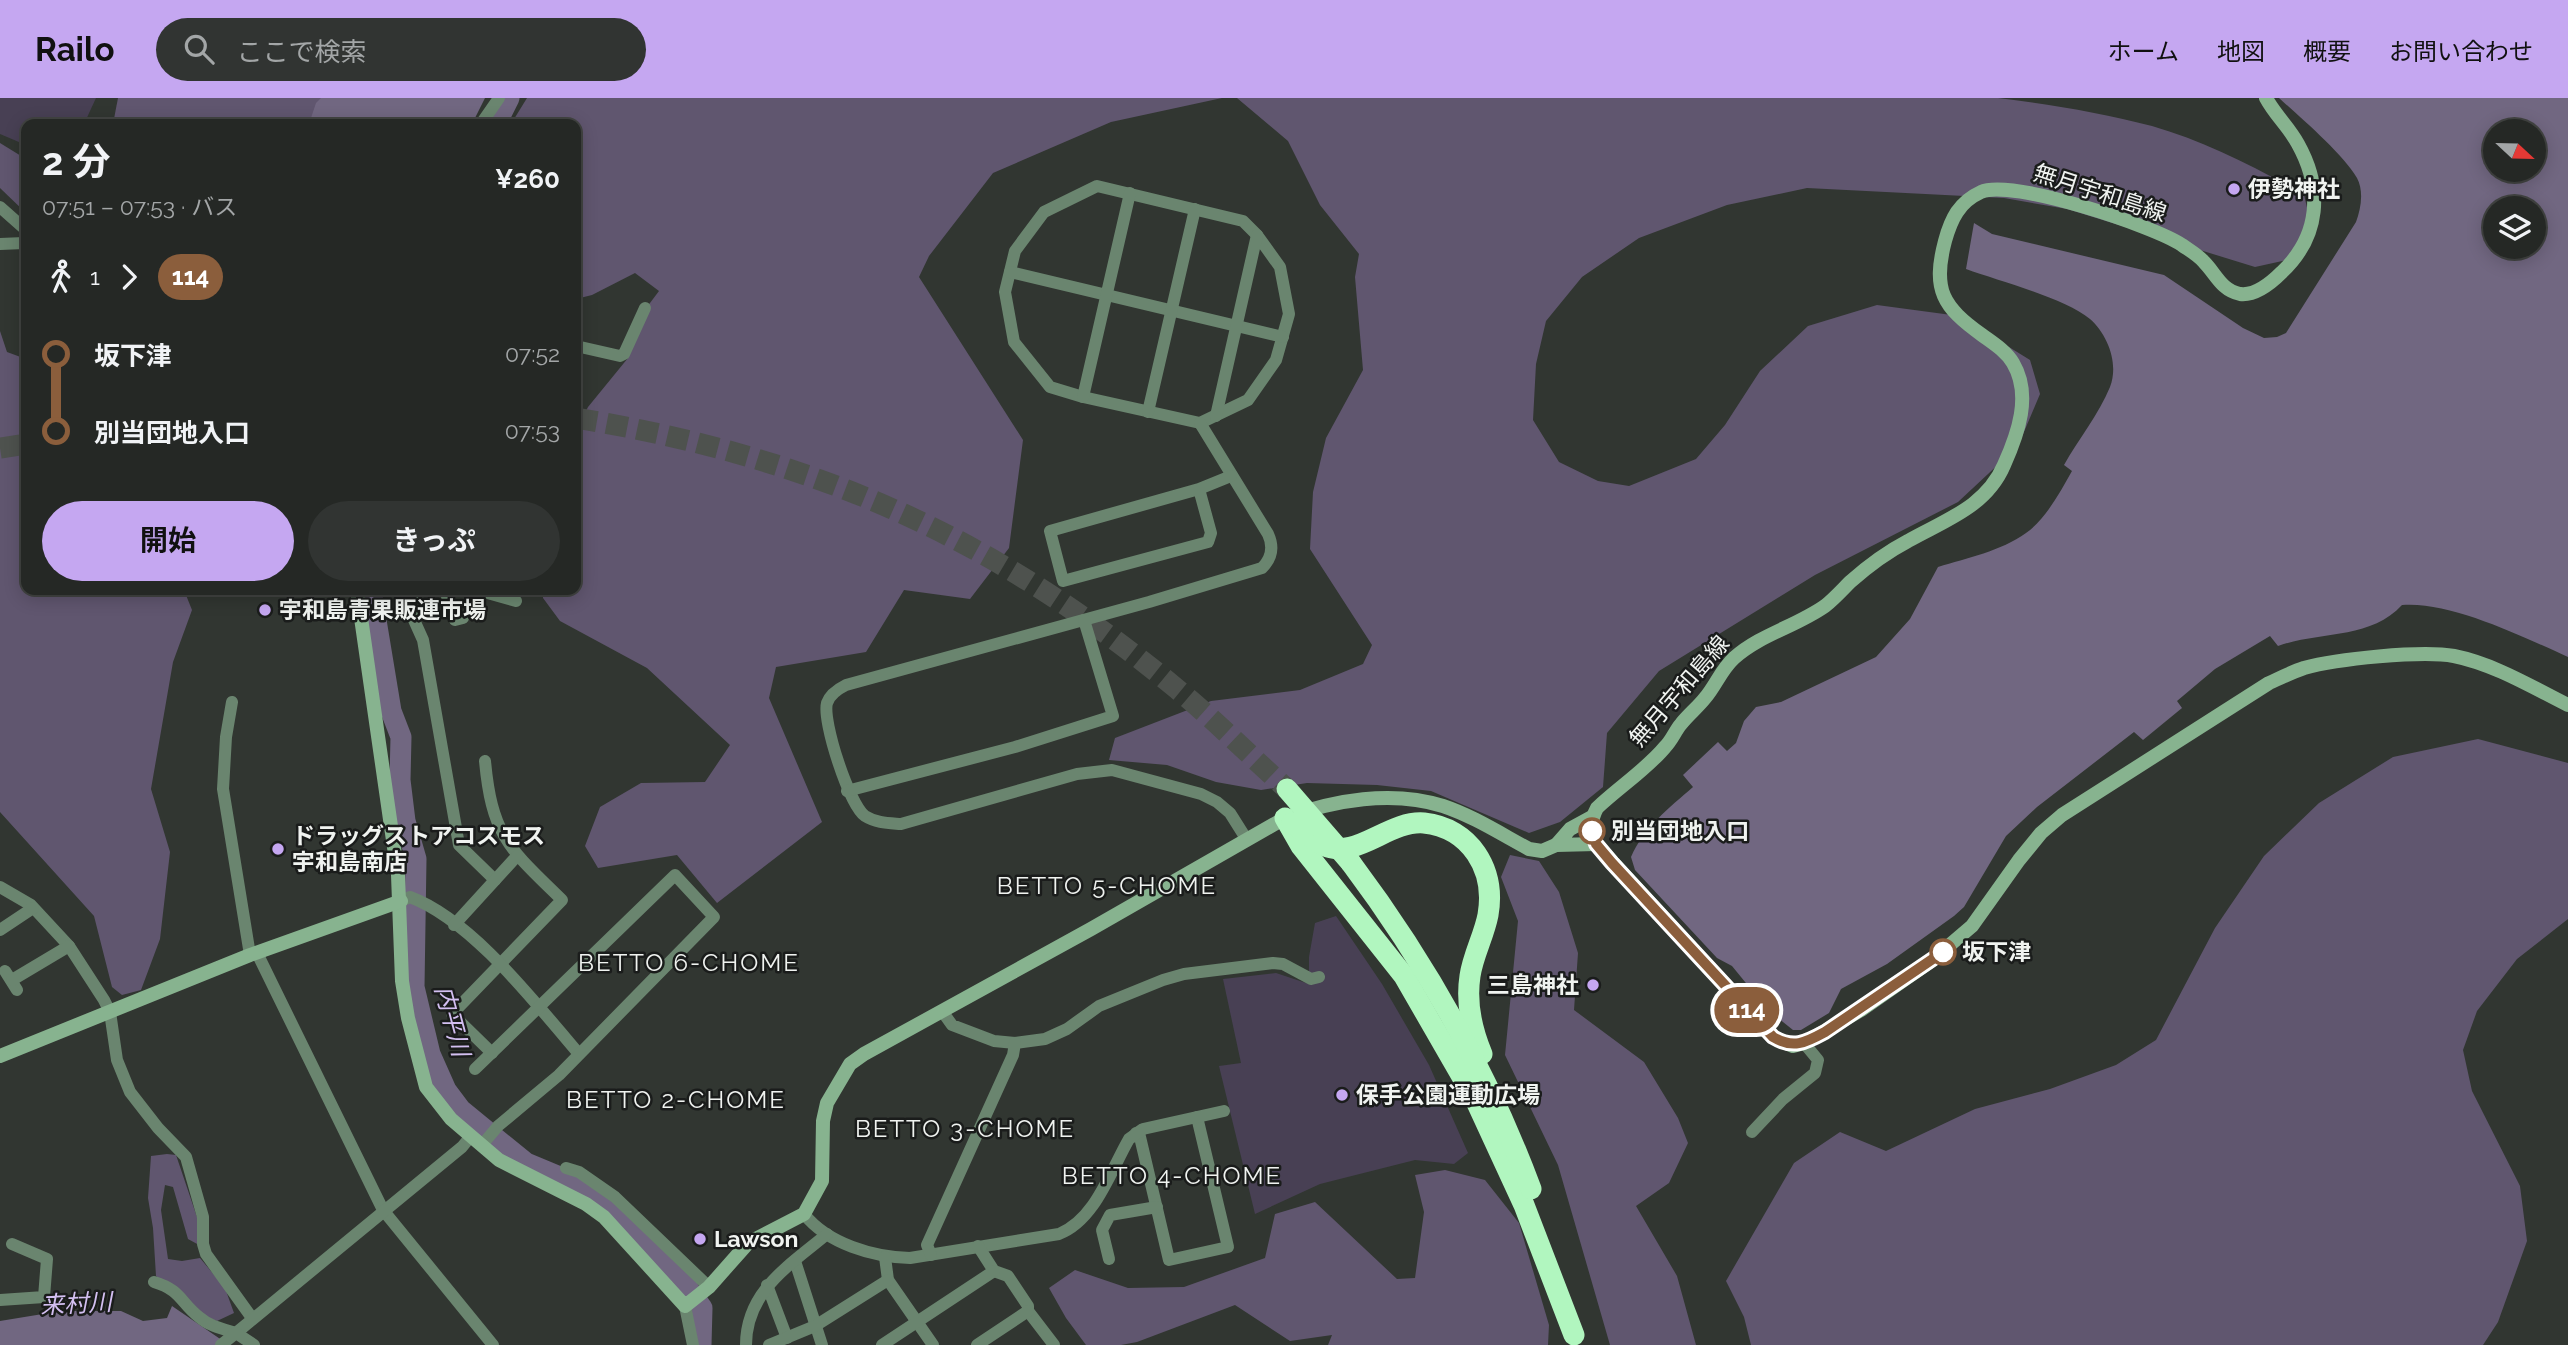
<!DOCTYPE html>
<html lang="ja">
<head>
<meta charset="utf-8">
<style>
	:root { --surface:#252825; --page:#313432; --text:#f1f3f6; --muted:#a3a6a7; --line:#424442; --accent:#c5a7f1 }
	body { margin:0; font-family:Raleway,"Noto Sans JP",sans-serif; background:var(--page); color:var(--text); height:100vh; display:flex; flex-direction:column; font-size:26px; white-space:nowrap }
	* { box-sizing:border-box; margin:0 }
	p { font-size:23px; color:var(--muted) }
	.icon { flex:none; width:38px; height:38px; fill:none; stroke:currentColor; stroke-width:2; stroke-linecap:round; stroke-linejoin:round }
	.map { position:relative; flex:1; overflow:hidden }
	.sheet { position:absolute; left:21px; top:21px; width:560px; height:476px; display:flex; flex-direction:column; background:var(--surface); border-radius:14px; box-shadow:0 4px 18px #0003,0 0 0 2px var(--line) }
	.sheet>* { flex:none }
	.badge { padding:0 14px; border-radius:23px; font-size:24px; line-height:46px }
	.needle { width:46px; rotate:112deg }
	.tools { position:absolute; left:2483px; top:21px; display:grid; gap:14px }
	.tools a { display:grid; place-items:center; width:63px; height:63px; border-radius:50%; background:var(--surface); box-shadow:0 4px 18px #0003,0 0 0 2px var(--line); font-size:35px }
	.map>.badge { position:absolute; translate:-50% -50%; box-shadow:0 0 0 4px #fff }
	.legs { display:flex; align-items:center; gap:10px; height:77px; padding:0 21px; font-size:23px }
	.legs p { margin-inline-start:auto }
	.headline { display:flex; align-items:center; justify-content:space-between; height:119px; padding:0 21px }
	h1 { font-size:38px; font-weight:700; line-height:52px }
	.cta { display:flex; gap:14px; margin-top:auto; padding:14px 21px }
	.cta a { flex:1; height:80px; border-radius:42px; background:var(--accent); color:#111; font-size:28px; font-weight:700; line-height:80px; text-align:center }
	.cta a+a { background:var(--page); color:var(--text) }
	ul { padding:0 21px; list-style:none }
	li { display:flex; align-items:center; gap:24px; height:77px; font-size:26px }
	li i { display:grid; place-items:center; width:10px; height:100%; margin:0 9px; background:currentColor }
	li i::after { content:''; width:18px; height:18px; margin:-9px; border:5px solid; border-radius:50%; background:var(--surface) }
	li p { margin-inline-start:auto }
	li:first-child i { background:linear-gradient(#0000 50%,currentColor 0) }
	li:last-child i { background:linear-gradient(currentColor 50%,#0000 0) }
	header { display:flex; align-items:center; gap:42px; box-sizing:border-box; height:98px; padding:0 35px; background:var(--accent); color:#111 }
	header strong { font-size:33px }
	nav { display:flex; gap:38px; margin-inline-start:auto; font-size:24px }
	.search { width:490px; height:63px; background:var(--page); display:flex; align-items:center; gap:18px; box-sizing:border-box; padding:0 24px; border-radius:38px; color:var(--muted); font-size:26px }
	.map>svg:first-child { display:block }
	.green { fill:#484054 }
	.forest { fill:#60566f }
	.water { fill:#716781; fill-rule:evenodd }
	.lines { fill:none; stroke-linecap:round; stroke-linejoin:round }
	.river { stroke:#716781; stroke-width:21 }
	.highway-tunnel { stroke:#4e524e; stroke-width:21; stroke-dasharray:21 10; stroke-linecap:butt }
	.street { stroke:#6a856f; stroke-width:12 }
	.secondary { stroke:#87b38f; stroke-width:14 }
	.highway { stroke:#b1f6bf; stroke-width:21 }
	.highway-bridge { stroke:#b1f6bf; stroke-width:21 }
	.line-1-casing { stroke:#fff; stroke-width:16 }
	.line-1 { stroke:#8b5e3c; stroke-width:10 }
	.poi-dot { fill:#c5a7f1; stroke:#1a1c1b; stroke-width:2.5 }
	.stop-1-dot { fill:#fff; stroke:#8b5e3c; stroke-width:3.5 }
	.labels { text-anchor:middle; stroke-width:5; stroke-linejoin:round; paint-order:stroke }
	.poi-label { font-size:23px; font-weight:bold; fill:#f0f3f0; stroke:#1a1c1b; text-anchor:start }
	.street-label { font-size:23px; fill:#f0f3f0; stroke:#1a1c1b }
	.stop-label { font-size:23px; font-weight:bold; fill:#f0f3f0; stroke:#1a1c1b; text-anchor:start }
	.neighbourhood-label { font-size:24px; letter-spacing:2px; fill:#f0f3f0; stroke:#1a1c1b }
	.water-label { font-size:24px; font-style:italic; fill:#d3bff1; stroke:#1a1c1b }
</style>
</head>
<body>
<header>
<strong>Railo</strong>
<div class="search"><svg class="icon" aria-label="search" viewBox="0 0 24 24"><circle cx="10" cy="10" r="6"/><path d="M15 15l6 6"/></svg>ここで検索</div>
<nav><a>ホーム</a><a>地図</a><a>概要</a><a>お問い合わせ</a></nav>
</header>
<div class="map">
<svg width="2568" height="1247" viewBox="0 0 2568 1247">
	<rect width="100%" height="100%" fill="#313631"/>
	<g class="green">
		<polygon points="0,0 96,0 84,26 26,26 26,47 0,36"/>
		<polygon points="1336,818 1382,886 1429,967 1468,1055 1454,1066 1415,1062 1320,1086 1255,1116 1219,968 1241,965 1223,881 1276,875 1309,886 1309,859 1315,825"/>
	</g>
	<g class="forest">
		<polygon points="118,0 345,0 312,26 113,26"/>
		<polygon points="527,0 1222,0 1111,24 993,75 929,158 919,179 1023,342 1009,450 970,501 904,492 866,554 776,569 769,600 822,724 717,805 677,757 598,770 585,748 600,709 641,685 705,684 730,647 647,570 560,523 543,500 543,492 576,492 576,333 588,309 628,260 644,213 659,193 635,175 592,197 576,201 576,26 511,26"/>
		<path d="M 1237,0 L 1998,0 C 2049,6 2103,15 2152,28 C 2204,43 2258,70 2304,97 L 2314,138 L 2296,160 L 2255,169 L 2067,111 L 2004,100 L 1807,90 L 1727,107 L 1639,140 L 1582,179 L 1546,223 L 1536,266 L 1533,322 L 1559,364 L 1598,383 L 1629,388 L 1696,361 L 1725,327 L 1760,273 L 1808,228 L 1877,207 L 1959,218 L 2030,262 L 2040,296 L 2018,348 L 1958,404 L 1815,477 L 1659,573 L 1607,635 L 1603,689 L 1560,724 L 1529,735 L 1431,693 L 1377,687 L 1307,685 L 1261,692 L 1216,684 L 1167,667 L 1109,662 L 1115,640 L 1211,603 L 1300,592 L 1363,566 L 1372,547 L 1310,451 L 1313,394 L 1326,340 L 1363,272 L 1355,179 L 1359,156 L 1320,107 L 1288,43 Z"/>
		<polygon points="0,45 26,61 26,115 0,90"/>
		<polygon points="0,233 7,254 26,261 26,492 184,492 192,512 173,564 151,691 170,754 160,841 141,892 122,897 112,889 94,818 0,714"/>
		<polygon points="2478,641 2568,665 2568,821 2517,861 2477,913 2463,952 2472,993 2520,1088 2527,1143 2498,1224 2483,1247 1751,1247 1744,1219 1726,1183 1794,1065 1840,1034 1886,1053 1975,1011 2050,991 2116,967 2156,942 2215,830 2264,758 2319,705 2393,659"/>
		<polygon points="1510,757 1539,763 1559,794 1578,855 1574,912 1644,964 1678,1020 1688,1045 1669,1085 1636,1108 1677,1178 1696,1247 1610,1247 1558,1067 1505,957 1518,823 1501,779"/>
		<polygon points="167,1056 176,1057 198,1122 199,1147 188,1141 173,1089 165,1087 161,1112 168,1161 182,1163 200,1160 225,1190 234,1215 217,1223 203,1218 156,1178 153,1130 148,1100 151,1058"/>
		<polygon points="1445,1072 1485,1082 1519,1125 1549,1227 1548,1247 1328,1247 1332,1237 1290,1243 1235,1207 1137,1244 1121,1247 1086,1247 1066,1220 1049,1190 1075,1172 1128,1190 1184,1189 1265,1160 1275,1116 1315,1104 1397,1181 1415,1180 1424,1114 1415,1077"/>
	</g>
	<g class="water">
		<polygon points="321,0 485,0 472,26 309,26 316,5"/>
		<path d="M 2279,0 L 2568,0 L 2568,559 C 2523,539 2451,503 2402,507 C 2370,542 2319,533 2278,548 L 2270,538 L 2215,571 L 2177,603 L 2182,610 L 2143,642 L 2134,634 L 2037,709 L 2006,738 L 1964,809 L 1954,818 L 1887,866 L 1841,891 L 1829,915 L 1801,932 L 1793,932 L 1768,912 L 1732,868 L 1717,860 L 1635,772 L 1631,759 C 1644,729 1669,710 1693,689 L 1683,677 L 1718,644 L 1727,653 L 1736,645 L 1744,623 L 1756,609 L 1781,604 L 1876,559 L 1910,521 L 1938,469 C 1967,460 2001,453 2026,435 C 2046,421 2060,394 2072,373 L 2064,367 C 2078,342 2099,316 2110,289 C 2119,266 2108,237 2090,221 C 2065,200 1999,183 1966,171 L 1974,125 L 1992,136 L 2164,177 L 2243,230 L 2264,240 L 2277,239 L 2286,235 L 2356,124 C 2361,111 2364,93 2357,80 C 2342,55 2302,21 2279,0 ZM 2534,33 L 2534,72 L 2496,72 L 2496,33 ZM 2534,110 L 2534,149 L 2496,149 L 2496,110 Z"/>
		<polygon points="172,1208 229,1247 0,1247 0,1223 61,1213 121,1213 143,1223 167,1220"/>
	</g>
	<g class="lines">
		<g class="river">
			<polyline points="496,26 509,0"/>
			<polyline points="371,492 391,613 401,639 400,682 405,723 416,761 414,889 430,956 446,992 461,1012 526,1065 586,1090 611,1108 681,1181 702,1210 701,1247"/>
		</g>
		<g class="highway-tunnel">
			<path d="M 576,320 C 812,359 992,437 1177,591 C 1215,622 1250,658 1287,691"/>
			<polyline points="0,350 26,346"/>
		</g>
		<g class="street">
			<polyline points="481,26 499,0"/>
			<polygon points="1097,88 1243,123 1257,137 1280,169 1289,216 1276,262 1248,302 1200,325 1083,299 1050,289 1014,244 1005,194 1015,153 1044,114"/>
			<polyline points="0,109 26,132"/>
			<polyline points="0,146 24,145 26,148"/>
			<polyline points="1010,174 1283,239"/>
			<polyline points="576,248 620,258 624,256 645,210"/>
			<polyline points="1083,299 1130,95"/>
			<polyline points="1148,314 1195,111"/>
			<polyline points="1216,318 1257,137"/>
			<path d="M 1200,325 L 1268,436 C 1274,449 1272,460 1262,470 L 1149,504 L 846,587 C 838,591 830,596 827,605 C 822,623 849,706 865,718 C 876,725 889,725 901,726 L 1077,676 L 1112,672 L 1201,696 L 1217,704 L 1230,715 L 1247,742"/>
			<polyline points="1199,391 1211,435 1208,444 1063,483 1050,433 1199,391 1231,378"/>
			<polyline points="419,492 405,502 423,542 459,747 495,782"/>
			<polyline points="445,492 455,522 463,520"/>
			<polyline points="484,494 516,503"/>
			<polyline points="232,604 226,639 223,691 250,857"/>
			<path d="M 485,663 C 492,739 510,751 562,802 L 452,916 L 492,955"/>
			<polyline points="847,693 1015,649 1113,618 1084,522"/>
			<polyline points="0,789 31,807 69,848 104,902 110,914 117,962 130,994 158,1030 186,1059 203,1119 203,1146 206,1156 252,1220"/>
			<path d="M 401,803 L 410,799 C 472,822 536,906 579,956"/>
			<polyline points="454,827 517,758"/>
			<polyline points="0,832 33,810"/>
			<polyline points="257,855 383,1112 493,1247"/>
			<polyline points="5,873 17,892"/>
			<polyline points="12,882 69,848"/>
			<polyline points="942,913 952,927 994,943 1015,945 1045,941 1067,931 1099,908 1163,882 1184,876 1273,865 1283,866 1311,881 1319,879"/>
			<polyline points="475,971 675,777 714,819 559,977 498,1028 482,1047"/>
			<polyline points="1752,1034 1783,1001 1815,975 1818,962 1804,945"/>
			<polyline points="1136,1035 1140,1039 1169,1162 1228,1149 1197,1019"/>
			<polyline points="566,1070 579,1074 615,1099 709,1189"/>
			<path d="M 804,1116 C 828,1146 873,1159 910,1160 L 1059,1136 C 1095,1122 1110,1074 1129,1041 L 1143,1031 L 1224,1013"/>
			<polyline points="978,1148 994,1173 1008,1178 1028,1208 1028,1213 1054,1247"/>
			<polyline points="931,1157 927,1147 1013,957 1015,945"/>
			<polyline points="885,1159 888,1182 933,1247"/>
			<polyline points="1109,1161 1102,1132 1110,1117 1157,1109"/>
			<polyline points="795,1163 822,1247"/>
			<path d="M 154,1184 C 181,1192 180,1204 199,1219 C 209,1228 223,1231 236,1235 L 462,1049 L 471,1038"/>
			<polyline points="767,1187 787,1240"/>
			<polyline points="0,1202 44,1199 47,1161 12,1146"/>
			<polyline points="685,1208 693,1247"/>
			<polyline points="221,1247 236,1235 254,1247"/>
			<path d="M 746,1247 C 746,1193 790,1167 827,1136"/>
			<polyline points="769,1247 815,1228 888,1182"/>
			<polyline points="882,1247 994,1173"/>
			<polyline points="977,1247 1028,1213"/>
		</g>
		<g class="secondary">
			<path d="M 2266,0 C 2275,17 2289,29 2298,46 C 2323,91 2320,138 2282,174 C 2272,184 2255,198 2240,196 C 2221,192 2216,176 2204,164 C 2198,157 2189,152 2182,147 C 2154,128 2010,80 1981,94 C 1959,104 1951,121 1945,143 C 1932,192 1943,209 1982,237 C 1993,245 2006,253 2013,265 C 2032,297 2018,336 2004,367 C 1986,409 1945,422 1908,443 C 1887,454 1868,468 1850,484 C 1842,492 1834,501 1825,508 C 1795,529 1761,536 1734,560 C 1721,572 1716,587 1705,600 C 1698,609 1688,617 1681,626 C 1675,633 1672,642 1665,649 C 1648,670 1618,690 1597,710 C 1590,723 1591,732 1596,746 L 1773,939 L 1793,948 L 1804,945 L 1861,912 L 1931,863 L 1972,828 L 2019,762 L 2041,735 L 2062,717 L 2269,585 C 2280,580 2292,574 2304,570 C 2336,561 2422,552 2454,558 C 2494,566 2532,589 2568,607"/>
			<path d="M 357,492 L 398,777 L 402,883 L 408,920 L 426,989 L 451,1021 L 499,1062 L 586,1106 L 604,1119 L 685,1208 L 709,1189 L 748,1145 L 804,1116 L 822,1083 L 823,1023 L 827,1005 L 850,966 L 864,956 L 1091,831 L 1285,720 C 1334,702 1392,692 1443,708 C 1473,718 1501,736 1529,751 L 1542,753 L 1556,747"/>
			<polyline points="1592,719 1570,731 1556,747 1596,746"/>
			<polyline points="0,958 250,857 401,803"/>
		</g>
		<g class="highway">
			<polyline points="1285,720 1301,748 1404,878 1476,1003 1524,1107 1574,1237"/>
			<path d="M 1292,725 C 1302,732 1312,742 1323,747 C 1356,763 1388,722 1424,725 C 1470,730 1496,771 1488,817 C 1484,838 1473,857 1470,878 C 1466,904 1472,932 1482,956"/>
			<path d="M 1351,765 C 1426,865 1487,973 1531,1091"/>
		</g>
		<polyline class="highway-bridge" points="1287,691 1351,765"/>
	</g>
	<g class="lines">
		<defs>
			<path id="line-1" d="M 1592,733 L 1596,746 L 1612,765 L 1773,939 C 1793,951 1805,945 1825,934 L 1943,854"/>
		</defs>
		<use href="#line-1" class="line-1-casing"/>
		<use href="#line-1" class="line-1"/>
	</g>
	<g class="poi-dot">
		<circle cx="2234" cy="91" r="7"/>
		<circle cx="265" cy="512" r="7"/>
		<circle cx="278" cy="751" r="7"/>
		<circle cx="1593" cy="887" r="7"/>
		<circle cx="1342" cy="997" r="7"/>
		<circle cx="700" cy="1141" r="7"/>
	</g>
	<g class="stop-1-dot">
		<circle cx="1592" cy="733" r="12"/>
		<circle cx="1943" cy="854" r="12"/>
	</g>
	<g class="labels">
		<g class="poi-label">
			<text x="2248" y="99">伊勢神社</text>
			<text x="279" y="520">宇和島青果販連市場</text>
			<text x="292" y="746">ドラッグストアコスモス<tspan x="292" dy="26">宇和島南店</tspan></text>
			<text x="1579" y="895" text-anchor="end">三島神社</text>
			<text x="1356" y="1005">保手公園運動広場</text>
			<text x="714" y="1149">Lawson</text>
		</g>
		<g class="street-label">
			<text transform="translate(2100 95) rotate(18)" y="8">無月宇和島線</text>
			<text transform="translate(1679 593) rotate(-49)" y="8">無月宇和島線</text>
		</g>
		<g class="stop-label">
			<text x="1611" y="741">別当団地入口</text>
			<text x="1962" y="862">坂下津</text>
		</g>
		<g class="neighbourhood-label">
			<text x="1107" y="796">BETTO 5-CHOME</text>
			<text x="689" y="873">BETTO 6-CHOME</text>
			<text x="676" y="1010">BETTO 2-CHOME</text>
			<text x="965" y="1039">BETTO 3-CHOME</text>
			<text x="1172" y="1086">BETTO 4-CHOME</text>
		</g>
		<g class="water-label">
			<text transform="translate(452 923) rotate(75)" y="8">内平川</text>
			<text transform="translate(76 1206) rotate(-3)" y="8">来村川</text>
		</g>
	</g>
</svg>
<div class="tools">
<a><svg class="needle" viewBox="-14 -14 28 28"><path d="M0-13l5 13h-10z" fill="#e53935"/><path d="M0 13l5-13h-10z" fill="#a3a6a7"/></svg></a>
<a><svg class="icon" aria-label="layers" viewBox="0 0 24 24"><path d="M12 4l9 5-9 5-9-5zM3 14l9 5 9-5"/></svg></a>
</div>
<b class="badge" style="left:1747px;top:912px;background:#8b5e3c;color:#fff">114</b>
<section class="sheet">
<div class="headline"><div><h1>2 分</h1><p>07:51 – 07:53 · バス</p></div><b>¥260</b></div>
<div class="legs"><svg class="icon" aria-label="walk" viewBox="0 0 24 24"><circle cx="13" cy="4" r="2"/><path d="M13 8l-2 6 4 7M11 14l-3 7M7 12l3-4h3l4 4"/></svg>1<svg class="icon" aria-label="forward" viewBox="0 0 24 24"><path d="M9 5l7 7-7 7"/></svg><b class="badge" style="background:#8b5e3c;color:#fff">114</b></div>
<ul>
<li><i style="color:#8b5e3c"></i><b>坂下津</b><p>07:52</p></li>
<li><i style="color:#8b5e3c"></i><b>別当団地入口</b><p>07:53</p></li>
</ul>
<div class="cta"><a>開始</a><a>きっぷ</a></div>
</section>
</div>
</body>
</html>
